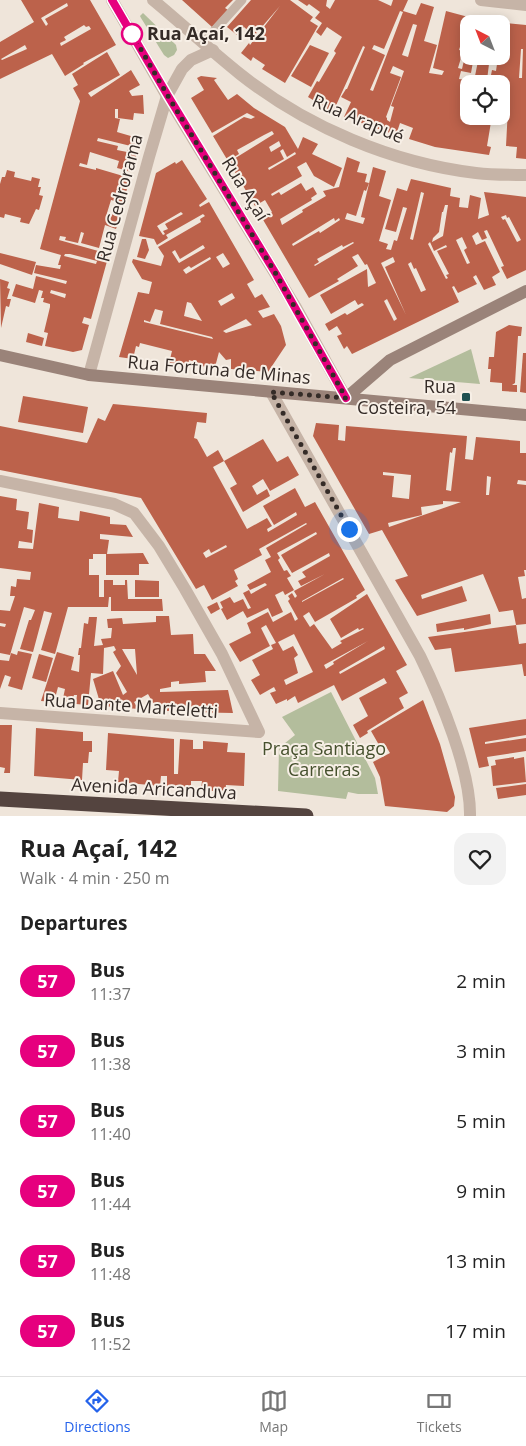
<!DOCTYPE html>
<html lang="en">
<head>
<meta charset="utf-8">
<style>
	:root { --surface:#fff; --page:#f2f2f2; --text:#222; --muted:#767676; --line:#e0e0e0; --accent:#2563eb }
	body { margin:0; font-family:"Open Sans",sans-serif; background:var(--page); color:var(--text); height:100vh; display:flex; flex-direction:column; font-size:19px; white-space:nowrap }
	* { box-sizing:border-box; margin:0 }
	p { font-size:16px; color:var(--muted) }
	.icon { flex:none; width:28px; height:28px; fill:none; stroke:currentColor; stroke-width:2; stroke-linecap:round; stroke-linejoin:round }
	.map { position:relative; height:816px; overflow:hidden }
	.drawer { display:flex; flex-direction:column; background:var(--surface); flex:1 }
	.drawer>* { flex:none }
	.badge { padding:0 10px; border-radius:16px; font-size:18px; line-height:32px }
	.needle { width:32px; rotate:318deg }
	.buttons { position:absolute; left:460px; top:15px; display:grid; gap:10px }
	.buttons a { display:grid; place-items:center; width:50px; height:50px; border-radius:10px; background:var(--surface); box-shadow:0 2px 12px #0003; font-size:25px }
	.you { position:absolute; width:25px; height:25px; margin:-12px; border:4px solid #fff; border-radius:50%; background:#1a73e8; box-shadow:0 0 0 8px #1a73e833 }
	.map>.badge { position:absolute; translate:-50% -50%; box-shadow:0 0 0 2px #fff }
	h2 { padding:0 20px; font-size:19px; line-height:45px }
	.round { display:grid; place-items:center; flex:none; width:52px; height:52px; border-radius:15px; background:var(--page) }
	.headline { display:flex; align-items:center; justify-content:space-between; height:85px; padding:0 20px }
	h1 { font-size:24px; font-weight:700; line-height:38px }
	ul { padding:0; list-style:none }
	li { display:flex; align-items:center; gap:15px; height:70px; padding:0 20px }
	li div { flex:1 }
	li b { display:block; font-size:19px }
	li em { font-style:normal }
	li .badge { min-width:55px; font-weight:700; text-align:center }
	.dock { display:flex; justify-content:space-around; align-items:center; height:70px; border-top:1px solid var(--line); background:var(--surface); font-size:14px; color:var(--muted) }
	.dock a { display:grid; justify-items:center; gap:2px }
	.dock .selected { color:var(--accent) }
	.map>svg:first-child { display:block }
	.green { fill:#b3bd9c }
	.building { fill:#bc624b; fill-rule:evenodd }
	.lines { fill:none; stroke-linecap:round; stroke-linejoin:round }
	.lane { stroke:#c6b4a7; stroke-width:9 }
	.street { stroke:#c6b4a7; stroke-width:12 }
	.secondary { stroke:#9a8379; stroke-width:12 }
	.highway { stroke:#54443f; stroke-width:15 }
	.line-casing { stroke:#fff; stroke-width:11 }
	.line { stroke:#e6007e; stroke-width:8 }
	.walk { stroke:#342b27; stroke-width:5; stroke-dasharray:0 9 }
	.stop-dot { fill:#fff; stroke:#e6007e; stroke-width:2.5 }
	.poi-dot { fill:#205152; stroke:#f7efe6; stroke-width:2 }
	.labels { text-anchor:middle; stroke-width:4; stroke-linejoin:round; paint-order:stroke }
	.stop-label { font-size:18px; font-weight:bold; fill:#342b27; stroke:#f7efe6; text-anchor:start }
	.street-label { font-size:18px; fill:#342b27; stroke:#f7efe6 }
	.poi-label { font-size:18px; fill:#342b27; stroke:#f7efe6; text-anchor:end }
	.park-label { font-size:18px; fill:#45502d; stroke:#f7efe6 }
</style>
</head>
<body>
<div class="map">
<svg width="526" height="816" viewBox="0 0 526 816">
	<rect width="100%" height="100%" fill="#efe5da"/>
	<g class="green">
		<polygon points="143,13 176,45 177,50 174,55 168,58 164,55 141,18 140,16"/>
		<polygon points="471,349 480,384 409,378"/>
		<polygon points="331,692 375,778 378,794 358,794 348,792 346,799 278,791 279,748 295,735 282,717"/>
	</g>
	<g class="building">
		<path d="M 21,0 L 90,0 L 116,45 L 83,63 L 84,64 L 65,76 L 52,54 L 0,79 L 0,42 L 34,22 ZM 67,3 L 68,6 L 45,19 L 48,24 L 46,26 L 41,18 ZM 84,25 L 86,27 L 89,26 L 91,29 L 61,46 L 60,43 L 66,40 L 64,37 ZM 25,45 L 27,49 L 2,60 L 1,59 Z"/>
		<polygon points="182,0 233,0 225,8 228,10 212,27"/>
		<polygon points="251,0 290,0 313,17 310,21 318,26 285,83 262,69 265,65 253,57 251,61 241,53 249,43 250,45 280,6 254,36 244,27 237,35 227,27"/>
		<path d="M 298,0 L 327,0 L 326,6 L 330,9 L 335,0 L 378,0 L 391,6 L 393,0 L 408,0 L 403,11 L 416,15 L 421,3 L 434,7 L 424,41 L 437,45 L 429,73 L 442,75 L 444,71 L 433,68 L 446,11 L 472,18 L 471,24 L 469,24 L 469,31 L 465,31 L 459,50 L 463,51 L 458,68 L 462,69 L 469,39 L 469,56 L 474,56 L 471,73 L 461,71 L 459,79 L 474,81 L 479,56 L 490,56 L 487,80 L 490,80 L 492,70 L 496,71 L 497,64 L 493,63 L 494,56 L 501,56 L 501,24 L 484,24 L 485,21 L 526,25 L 526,159 L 516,158 L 517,147 L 506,146 L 508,108 L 505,108 L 506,87 L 501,86 L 501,84 L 469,84 L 467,121 L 470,116 L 492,116 L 487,146 L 491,147 L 489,155 L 435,147 L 409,139 L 413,128 L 400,123 L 396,135 L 344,117 L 351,102 L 341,97 L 346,89 L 347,89 L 365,47 L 363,46 L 333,112 L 308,97 L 317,81 L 319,82 L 336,53 L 334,51 L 342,37 L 327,27 L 321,36 L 316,32 L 322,23 L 315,18 L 320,12 L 309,4 L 307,6 ZM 400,11 L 403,12 L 373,91 L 370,90 L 385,55 L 372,49 L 374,45 L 384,49 ZM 413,24 L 417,25 L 408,57 L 402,55 ZM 521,49 L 523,49 L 522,78 L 519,78 ZM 393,66 L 404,71 L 391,106 L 394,107 L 390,122 L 387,120 L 387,118 L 386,117 L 401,77 L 390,73 Z"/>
		<polygon points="310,45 329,53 311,87 291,76"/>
		<path d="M 107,52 L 120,75 L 88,93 L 91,97 L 131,70 L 140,85 L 129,91 L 132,96 L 143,95 L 144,114 L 134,113 L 133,120 L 118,118 L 118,109 L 115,109 L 115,118 L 120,119 L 117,132 L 141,139 L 139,148 L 98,138 L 97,141 L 118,146 L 117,150 L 127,152 L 128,149 L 137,152 L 132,172 L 117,168 L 119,161 L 90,152 L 87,165 L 80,163 L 79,166 L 96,170 L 96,168 L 130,178 L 123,203 L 111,200 L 107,213 L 120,216 L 116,229 L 105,225 L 99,248 L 81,243 L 84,233 L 81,232 L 78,243 L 65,240 L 66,237 L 60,236 L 59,240 L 109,254 L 91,319 L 84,317 L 82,323 L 89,325 L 82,350 L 73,352 L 45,346 L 48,333 L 44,332 L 50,307 L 50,304 L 43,302 L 44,298 L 41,298 L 43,291 L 39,290 L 35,303 L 12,296 L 16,284 L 33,289 L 36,276 L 66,284 L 67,281 L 34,273 L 36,265 L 60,269 L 61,265 L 58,265 L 61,255 L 40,249 L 80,101 L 73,88 L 78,85 L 72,74 ZM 65,254 L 70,254 L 97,261 L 96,264 L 64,256 ZM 51,290 L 66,294 L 65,298 L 50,293 Z"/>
		<path d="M 201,76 L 217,78 L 214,80 L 228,100 L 237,94 L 254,108 L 285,127 L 298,149 L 303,137 L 318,144 L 312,154 L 342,168 L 334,187 L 314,176 L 306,162 L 297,167 L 302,176 L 271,194 L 272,196 L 279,192 L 281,195 L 301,183 L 306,191 L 313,187 L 317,194 L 311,198 L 312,200 L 280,219 L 282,225 L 303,212 L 302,210 L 326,196 L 323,191 L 339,187 L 347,157 L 360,162 L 357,172 L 367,174 L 365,182 L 369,183 L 366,191 L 364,190 L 356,216 L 347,213 L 345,219 L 363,224 L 365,218 L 361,217 L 373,167 L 386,171 L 379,196 L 391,200 L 379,241 L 388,244 L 386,249 L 391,250 L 394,240 L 397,241 L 407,208 L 403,207 L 396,232 L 385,229 L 397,188 L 407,191 L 411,179 L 451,188 L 450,196 L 460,198 L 459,207 L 468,208 L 470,195 L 481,198 L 478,219 L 489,215 L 484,192 L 526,197 L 526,270 L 507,279 L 501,267 L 504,266 L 487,230 L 484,231 L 487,238 L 482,240 L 478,232 L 472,236 L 476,245 L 485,241 L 500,272 L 492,277 L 496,285 L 484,290 L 476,275 L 473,277 L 477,284 L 458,293 L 454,286 L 452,287 L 459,302 L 352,354 L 347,346 L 344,349 L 337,336 L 342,334 L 337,326 L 329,331 L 325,324 L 345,313 L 347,315 L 364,305 L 362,303 L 358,305 L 355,300 L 331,314 L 320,295 L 367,269 L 368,287 L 376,283 L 367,264 L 365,265 L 358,254 L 352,257 L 358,266 L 337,279 L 339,281 L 309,298 L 262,218 L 272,212 L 265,200 L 255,206 L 229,162 L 274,134 L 272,131 L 264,135 L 237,150 L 239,154 L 228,161 L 213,136 L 244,117 L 251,119 L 255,117 L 247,113 L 212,133 L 191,98 L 204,90 L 197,78 ZM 279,141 L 281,146 L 271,152 L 269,147 ZM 283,149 L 287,157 L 295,152 L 296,154 L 269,170 L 268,168 L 284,159 L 280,151 ZM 421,192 L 424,193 L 413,240 L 410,239 ZM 445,205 L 448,205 L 443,236 L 432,242 L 433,238 L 439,232 L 442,212 L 443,212 ZM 506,215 L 507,218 L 509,217 L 521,240 L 517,242 L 505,219 L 503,220 L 501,217 ZM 334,218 L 335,221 L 339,218 L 340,220 L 320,233 L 319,231 L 293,246 L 292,244 ZM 462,237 L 467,248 L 464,250 L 470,263 L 467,264 L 456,240 ZM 353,242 L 354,243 L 315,266 L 314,265 L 319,262 L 317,259 L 342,245 L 343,247 ZM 430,242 L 434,251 L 446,245 L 447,247 L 437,251 L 449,274 L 446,275 L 448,278 L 446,279 L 428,244 ZM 393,257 L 395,262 L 385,267 L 406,315 L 381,263 ZM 411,262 L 414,269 L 416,268 L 426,290 L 421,292 L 408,264 ZM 387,299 L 397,319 L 394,321 L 384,301 Z"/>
		<path d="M 182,160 L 207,199 L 199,205 L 200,207 L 209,202 L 254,280 L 247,284 L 255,298 L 262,294 L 270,307 L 258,311 L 263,318 L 274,314 L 281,326 L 286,345 L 268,372 L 231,369 L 231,359 L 226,360 L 219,352 L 215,367 L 199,366 L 199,363 L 189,360 L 188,365 L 169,363 L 172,351 L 140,343 L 139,347 L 136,346 L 133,359 L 119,357 L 138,292 L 149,294 L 152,282 L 142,279 L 132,262 L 133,259 L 161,266 L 164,256 L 158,247 L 201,222 L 200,219 L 205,216 L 203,214 L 166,235 L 168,238 L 157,245 L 154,239 L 139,236 L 156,173 L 175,162 L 176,164 ZM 181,212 L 183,214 L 165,224 L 168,229 L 163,231 L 165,234 L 163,235 L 157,226 ZM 203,245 L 205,248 L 179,263 L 172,252 L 175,250 L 180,259 ZM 223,253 L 230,264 L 223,268 L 216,257 ZM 210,257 L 211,259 L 186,274 L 183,270 L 189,266 L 191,268 ZM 232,293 L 235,298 L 221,306 L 218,301 ZM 187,302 L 191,303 L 202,321 L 184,316 ZM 155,309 L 163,311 L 160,324 L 212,337 L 213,339 L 144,322 L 144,320 L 150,322 ZM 246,319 L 252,325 L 226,333 L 223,331 Z"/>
		<polygon points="7,170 15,172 14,177 31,181 32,177 40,179 38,187 41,187 39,195 43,196 39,210 36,209 29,224 20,222 21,218 5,214 4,218 0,217 0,184 2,177 5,177"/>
		<polygon points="142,239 146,239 149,250 145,259 137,257"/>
		<polygon points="0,253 36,262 32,275 0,264"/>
		<polygon points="0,279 9,282 7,288 10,289 7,299 11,299 9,307 6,306 1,328"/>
		<polygon points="509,325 522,327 521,336 518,336 515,383 512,385 517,385 517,392 502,391 502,383 490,382 491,369 488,369 489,357 494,357 496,332"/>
		<polygon points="28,333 44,338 42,346 26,342"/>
		<polygon points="523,353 526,353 526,393 520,392"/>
		<polygon points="23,396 88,407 83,433 18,422"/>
		<path d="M 113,404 L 207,413 L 206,423 L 197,422 L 194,438 L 197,439 L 207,457 L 218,450 L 224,461 L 213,467 L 247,529 L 267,518 L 272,526 L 267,529 L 268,532 L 297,515 L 296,512 L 274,525 L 263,506 L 295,488 L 305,507 L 315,502 L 365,590 L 356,596 L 357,598 L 315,622 L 309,612 L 303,616 L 310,627 L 314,624 L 332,649 L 342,643 L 340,641 L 364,629 L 363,628 L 359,630 L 358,628 L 341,638 L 330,619 L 367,594 L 407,665 L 396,671 L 408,693 L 399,698 L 404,708 L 367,731 L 368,733 L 360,738 L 353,725 L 368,716 L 359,698 L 387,683 L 384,678 L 342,701 L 334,685 L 298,703 L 295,696 L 287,701 L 287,699 L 276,704 L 270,693 L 276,691 L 274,687 L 260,695 L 251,680 L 260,675 L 252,660 L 273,649 L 271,645 L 276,643 L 266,625 L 261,628 L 270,646 L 240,662 L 229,644 L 251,633 L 247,623 L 268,612 L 273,622 L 291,612 L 295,621 L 298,619 L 288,601 L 290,599 L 288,596 L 292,593 L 295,598 L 297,596 L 294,591 L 325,574 L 301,586 L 298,581 L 306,577 L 302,572 L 330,556 L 329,553 L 292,573 L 281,555 L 317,534 L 316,532 L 277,553 L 280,558 L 278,560 L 284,571 L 287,570 L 291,576 L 287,578 L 294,590 L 285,595 L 283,591 L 275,595 L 283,612 L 272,617 L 268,608 L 247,618 L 243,611 L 227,620 L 221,609 L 223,608 L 220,602 L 230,597 L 234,603 L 243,599 L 248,609 L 251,608 L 243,593 L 249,590 L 251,594 L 267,585 L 265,583 L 250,590 L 247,585 L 271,572 L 265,560 L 271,557 L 266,548 L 307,524 L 306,523 L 259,549 L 262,555 L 234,570 L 238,579 L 235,581 L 238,586 L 212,600 L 204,585 L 196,589 L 141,498 L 0,470 L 0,426 L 87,443 L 98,418 L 105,421 ZM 226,545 L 227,547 L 206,558 L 203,553 L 209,549 L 211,553 ZM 343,578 L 344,579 L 302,602 L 302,601 ZM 294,634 L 313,672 L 286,685 L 284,680 L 298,673 L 294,658 L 298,655 L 293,646 L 283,651 L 278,642 ZM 368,641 L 333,662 L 334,664 L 326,669 L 324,665 ZM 384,646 L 385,649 L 340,674 L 339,672 Z"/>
		<path d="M 316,423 L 339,425 L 338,440 L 345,441 L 346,426 L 467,436 L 465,459 L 473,460 L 476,437 L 520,441 L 520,453 L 526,453 L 526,481 L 518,480 L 517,484 L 526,485 L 526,570 L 524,570 L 525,576 L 518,577 L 522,599 L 526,598 L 526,624 L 516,625 L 513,610 L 499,612 L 483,574 L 421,595 L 422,599 L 462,586 L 467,601 L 417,616 L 395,580 L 408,576 L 382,530 L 369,534 L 313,436 ZM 453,448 L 456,448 L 451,491 L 446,490 L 450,452 L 452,453 ZM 383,472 L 411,475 L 409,499 L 392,497 L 394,476 L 383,475 ZM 487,476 L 491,477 L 489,495 L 486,495 ZM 443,501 L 461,502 L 389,527 L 388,523 L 422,515 L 421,507 L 443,504 Z"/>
		<polygon points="263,439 277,462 288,456 299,475 270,491 263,479 252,486 257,495 267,489 270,496 243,512 230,488 237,484 224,461"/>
		<polygon points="0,496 17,499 16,510 29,512 27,529 33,530 32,543 19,541 18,548 33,549 39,503 59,507 58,518 79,521 80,511 110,517 110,524 126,525 133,537 100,534 100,539 109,540 107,554 143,553 149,564 139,564 139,575 106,575 106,554 93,554 93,559 89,559 89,575 99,575 99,597 104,597 104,580 113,580 113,585 125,585 125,580 127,580 128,599 162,599 163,611 111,611 111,597 109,597 108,607 68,607 55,654 41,650 52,613 44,611 33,652 20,649 29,620 31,620 35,610 24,607 10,655 0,653 0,626 5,627 6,624 0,623 0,610 10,611 15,596 10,596 11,586 16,587 17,579 30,580 31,572 0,568"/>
		<polygon points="135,580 159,581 159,597 135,597"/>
		<polygon points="217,602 220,609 211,614 207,607"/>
		<polygon points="490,614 491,624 464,630 464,628 437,632 436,624"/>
		<path d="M 156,616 L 169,616 L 171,635 L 193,634 L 194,654 L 205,654 L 216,671 L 205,671 L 206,682 L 179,684 L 179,681 L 171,682 L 171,687 L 160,689 L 160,692 L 228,690 L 233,713 L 182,712 L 182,707 L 169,707 L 169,711 L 157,710 L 148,694 L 134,702 L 138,709 L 128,708 L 126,703 L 114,707 L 101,706 L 93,679 L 113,671 L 123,695 L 127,692 L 116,673 L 121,666 L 113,652 L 116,650 L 114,646 L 104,648 L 103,674 L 91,673 L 88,705 L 76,704 L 77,695 L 74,695 L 71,704 L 62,703 L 65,689 L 58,687 L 54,702 L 41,701 L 57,652 L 74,657 L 71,670 L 79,672 L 80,655 L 78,655 L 79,648 L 81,648 L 84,623 L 88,624 L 89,617 L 97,617 L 94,646 L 103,645 L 101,639 L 111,638 L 112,628 L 108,628 L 107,619 L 122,618 L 123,624 L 156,622 ZM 122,649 L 135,649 L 137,675 Z"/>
		<polygon points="516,625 519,644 526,643 526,676 524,676 522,664 455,672 451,648 435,650 428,637"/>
		<polygon points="18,651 32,654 22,690 8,686 11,677 5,675 0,689 0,660 9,661 11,653 17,655"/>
		<polygon points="39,654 53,658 46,682 32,678"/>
		<polygon points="423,700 440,744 455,797 454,806 447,812 385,806 380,777 373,762 390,753 384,743 379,745 371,731"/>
		<polygon points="526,719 526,735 485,742 485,744 526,738 526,751 487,757 489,766 479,768 469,728"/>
		<polygon points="0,725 12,725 10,773 4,773 5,768 0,767"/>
		<polygon points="36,728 83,732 83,741 92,741 92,752 89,752 88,763 83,763 82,780 34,776"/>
		<polygon points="108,733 174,739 174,774 178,774 180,739 193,740 193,749 203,749 203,741 228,743 227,752 245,753 244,786 226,785 225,792 201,790 202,781 191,781 191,789 167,786 167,776 161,776 160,786 118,782 119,771 106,770"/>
		<polygon points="514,757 514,759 524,757 526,782 493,786 491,766 496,765 495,760"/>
		<polygon points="526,784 526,795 498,799 496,788"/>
	</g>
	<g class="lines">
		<polyline class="lane" points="204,42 242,0"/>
		<g class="street">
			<polyline points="112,0 167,96 295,306 346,398"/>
			<path d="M 153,0 C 182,24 210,50 240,74 C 307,127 392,163 476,173 C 493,175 510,175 526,175"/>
			<polyline points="481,0 526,5"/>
			<polyline points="89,375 149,157 167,96 182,69 191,60 213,50"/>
			<path d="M 271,392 L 420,656 C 440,697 471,771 470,816"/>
			<polyline points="0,481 114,504 134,513 159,546 185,589 222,654 259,732 0,713"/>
		</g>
		<g class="secondary">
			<polyline points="0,355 89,375 526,415"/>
			<polyline points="346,398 390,360 526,291"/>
		</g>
		<polyline class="highway" points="0,799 306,816"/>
	</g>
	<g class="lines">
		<defs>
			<polyline id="line" points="112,0 168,96 276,274 346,398"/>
		</defs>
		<use href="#line" class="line-casing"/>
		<use href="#line" class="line"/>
		<polyline class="walk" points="132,34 168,96 276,274 346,398 271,392 349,529"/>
	</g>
	<circle class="stop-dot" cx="132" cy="34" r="10"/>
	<rect class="poi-dot" x="461" y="392" width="10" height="10" rx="2.5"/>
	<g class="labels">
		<g class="stop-label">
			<text x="147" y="40">Rua Açaí, 142</text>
		</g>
		<g class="street-label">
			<text transform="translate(358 119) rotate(23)" y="6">Rua Arapué</text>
			<text transform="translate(245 189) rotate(58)" y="6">Rua Açaí</text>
			<text transform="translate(120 198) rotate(-75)" y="6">Rua Cedrorama</text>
			<text transform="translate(219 370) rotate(5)" y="6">Rua Fortuna de Minas</text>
			<text transform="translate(131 706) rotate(4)" y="6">Rua Dante Marteletti</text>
			<text transform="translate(154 789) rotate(3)" y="6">Avenida Aricanduva</text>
		</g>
		<g class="poi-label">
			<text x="456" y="393">Rua<tspan x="456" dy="21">Costeira, 54</tspan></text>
		</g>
		<g class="park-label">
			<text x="324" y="755">Praça Santiago<tspan x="324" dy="21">Carreras</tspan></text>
		</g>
	</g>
</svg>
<div class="buttons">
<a><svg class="needle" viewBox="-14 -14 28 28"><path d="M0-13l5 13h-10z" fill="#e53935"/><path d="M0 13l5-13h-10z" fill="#767676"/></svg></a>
<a><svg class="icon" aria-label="locate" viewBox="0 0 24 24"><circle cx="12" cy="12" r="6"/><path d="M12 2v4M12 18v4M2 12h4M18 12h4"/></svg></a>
</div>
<div class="you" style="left:349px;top:529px"></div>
</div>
<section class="drawer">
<div class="headline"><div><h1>Rua Açaí, 142</h1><p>Walk · 4 min · 250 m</p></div><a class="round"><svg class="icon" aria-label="heart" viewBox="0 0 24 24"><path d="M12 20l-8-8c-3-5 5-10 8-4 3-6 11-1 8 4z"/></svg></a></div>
<h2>Departures</h2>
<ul>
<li><span class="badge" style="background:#e6007e;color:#fff">57</span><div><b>Bus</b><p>11:37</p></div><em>2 min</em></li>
<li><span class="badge" style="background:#e6007e;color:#fff">57</span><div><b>Bus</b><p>11:38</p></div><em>3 min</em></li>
<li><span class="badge" style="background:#e6007e;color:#fff">57</span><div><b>Bus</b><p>11:40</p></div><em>5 min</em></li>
<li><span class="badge" style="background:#e6007e;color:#fff">57</span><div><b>Bus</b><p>11:44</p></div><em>9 min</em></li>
<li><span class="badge" style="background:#e6007e;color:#fff">57</span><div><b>Bus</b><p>11:48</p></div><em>13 min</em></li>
<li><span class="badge" style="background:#e6007e;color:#fff">57</span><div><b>Bus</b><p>11:52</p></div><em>17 min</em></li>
</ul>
</section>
<nav class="dock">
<a class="selected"><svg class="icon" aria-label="directions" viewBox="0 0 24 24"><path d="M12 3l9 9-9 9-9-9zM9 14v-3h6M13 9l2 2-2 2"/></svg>Directions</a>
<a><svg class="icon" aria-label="map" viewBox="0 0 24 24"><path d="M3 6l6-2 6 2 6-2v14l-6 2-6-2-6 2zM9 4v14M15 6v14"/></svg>Map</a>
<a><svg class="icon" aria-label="tickets" viewBox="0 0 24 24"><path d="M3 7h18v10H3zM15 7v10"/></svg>Tickets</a>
</nav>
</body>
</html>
